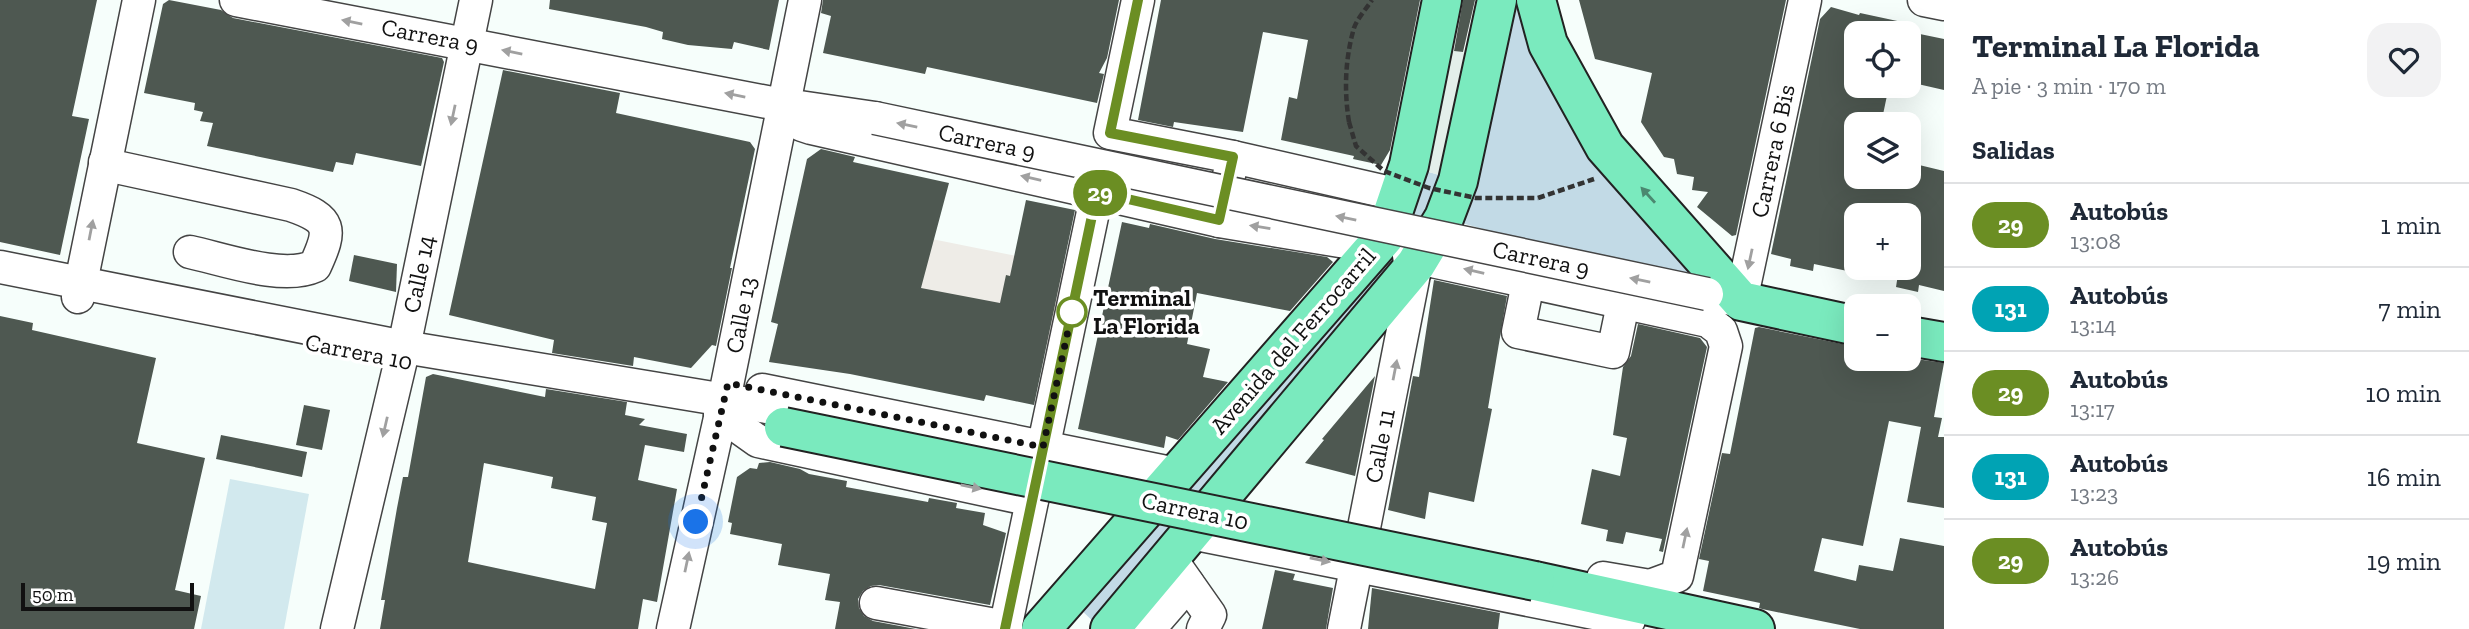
<!DOCTYPE html>
<html lang="es">
<head>
<meta charset="utf-8">
<style>
	:root { --surface:#fff; --page:#f2f2f3; --text:#1f2937; --muted:#747a83; --line:#e0e1e3 }
	body { margin:0; font-family:"Zilla Slab",serif; background:var(--page); color:var(--text); height:100vh; display:flex; flex-direction:column; font-size:26px; white-space:nowrap }
	* { box-sizing:border-box; margin:0 }
	p { font-size:23px; color:var(--muted) }
	.icon { flex:none; width:38px; height:38px; fill:none; stroke:currentColor; stroke-width:2; stroke-linecap:round; stroke-linejoin:round }
	.map { position:relative; flex:1; overflow:hidden }
	.panel { display:flex; flex-direction:column; background:var(--surface); width:525px }
	.panel>* { flex:none }
	.badge { padding:0 14px; border-radius:23px; font-size:24px; line-height:46px }
	.buttons { position:absolute; left:1844px; top:21px; display:grid; gap:14px }
	.buttons a { display:grid; place-items:center; width:77px; height:77px; border-radius:14px; background:var(--surface); box-shadow:0 7px 28px #0002; font-size:35px }
	.scale { position:absolute; left:21px; bottom:18px; width:173px; box-sizing:border-box; padding-left:7px; border:4px solid #111; border-top:0; font-size:19px; line-height:24px; white-space:nowrap; color:#111; -webkit-text-stroke:5px #fff; paint-order:stroke }
	.you { position:absolute; width:35px; height:35px; margin:-18px; border:5px solid #fff; border-radius:50%; background:#1a73e8; box-shadow:0 0 0 10px #1a73e833 }
	.map>.badge { position:absolute; translate:-50% -50%; box-shadow:0 0 0 4px #fff }
	h2 { padding:0 28px; font-size:26px; line-height:63px }
	.round { display:grid; place-items:center; flex:none; width:74px; height:74px; border-radius:21px; background:var(--page) }
	.head { display:flex; align-items:center; justify-content:space-between; height:119px; padding:0 28px }
	h1 { font-size:33px; font-weight:700; line-height:52px }
	ul { padding:0; list-style:none }
	li { display:flex; align-items:center; gap:21px; height:84px; padding:0 28px; border-top:2px solid var(--line) }
	li div { flex:1 }
	li b { display:block; font-size:26px }
	li em { font-style:normal }
	li .badge { min-width:77px; font-weight:700; text-align:center }
	main { display:flex; flex:1; min-height:0 }
	.map>svg:first-child { display:block }
	.industrial { fill:#eeece7 }
	.green { fill:#c2dae6 }
	.pitch { fill:#d2e9ee }
	.plaza { fill:#e3efea }
	.building { fill:#4e5851; fill-rule:evenodd }
	.lines { fill:none; stroke-linecap:round; stroke-linejoin:round }
	.minor-casing { stroke:#444; stroke-width:35 }
	.major-casing { stroke:#222; stroke-width:42 }
	.path { stroke:#333; stroke-width:4.5; stroke-dasharray:7 3.5; stroke-linecap:butt }
	.minor { stroke:#fff; stroke-width:32 }
	.major { stroke:#7aeabe; stroke-width:38 }
	.minor-bridge-casing { stroke:#444; stroke-width:35; stroke-linecap:butt }
	.major-bridge-casing { stroke:#222; stroke-width:42; stroke-linecap:butt }
	.path-bridge { stroke:#333; stroke-width:4.5; stroke-dasharray:7 3.5; stroke-linecap:butt }
	.minor-bridge { stroke:#fff; stroke-width:32 }
	.major-bridge { stroke:#7aeabe; stroke-width:38 }
	.oneway { fill:#a0a0a0 }
	.oneway2 { fill:#4b8870 }
	.line-casing { stroke:#fff; stroke-width:16 }
	.line { stroke:#6b8e23; stroke-width:10 }
	.walk { stroke:#111; stroke-width:7; stroke-dasharray:0 12.6 }
	.stop-dot { fill:#fff; stroke:#6b8e23; stroke-width:3.5 }
	.labels { text-anchor:middle; stroke-width:7; stroke-linejoin:round; paint-order:stroke }
	.street-label { font-size:24px; fill:#111; stroke:#fff }
	.stop-label { font-size:24px; font-weight:bold; fill:#111; stroke:#fff; text-anchor:start }
</style>
</head>
<body>
<main>
<div class="map">
<svg width="1944" height="629" viewBox="0 0 1944 629">
	<rect width="100%" height="100%" fill="#f6fefb"/>
	<polygon class="industrial" points="912,235 1081,269 1064,349 896,316"/>
	<g class="green">
		<polygon points="1497,0 1536,0 1548,44 1733,300 1444,218"/>
		<polygon points="1422,170 1446,177 1432,216 1097,625 1080,609"/>
	</g>
	<polygon class="pitch" points="230,479 309,494 284,629 201,629"/>
	<polygon class="plaza" points="1447,50 1474,54 1446,177 1422,170"/>
	<g class="building">
		<polygon points="0,0 97,0 72,116 89,119 60,255 0,242"/>
		<polygon points="169,0 221,10 233,18 442,58 444,62 421,166 356,153 353,165 336,162 333,172 207,146 213,123 200,121 203,112 194,110 195,103 144,93 163,4"/>
		<polygon points="550,0 779,0 769,50 734,42 732,49 688,45 662,39 663,32 646,27 549,9"/>
		<polygon points="823,0 1119,0 1107,58 1099,73 1104,74 1097,103 927,67 925,74 823,53 831,16 821,13"/>
		<polygon points="1161,0 1420,0 1390,150 1381,165 1353,159 1354,156 1281,140 1289,97 1297,99 1308,40 1263,32 1243,132 1174,122 1173,127 1138,120"/>
		<polygon points="1463,0 1475,0 1463,52 1454,51"/>
		<polygon points="1579,0 1786,0 1736,235 1732,236 1697,207 1708,192 1692,190 1694,177 1677,174 1674,159 1664,157 1641,122 1652,73 1595,59"/>
		<polygon points="1831,7 1859,15 1860,13 1916,25 1915,33 1944,39 1944,90 1909,82 1909,33 1857,33 1857,86 1889,86 1881,124 1857,124 1857,177 1913,177 1915,164 1944,171 1944,291 1919,285 1918,292 1896,287 1899,268 1909,268 1909,215 1857,215 1857,273 1814,264 1813,271 1790,266 1791,259 1771,254 1820,19"/>
		<polygon points="503,70 620,93 616,113 750,142 755,149 730,268 732,268 716,346 712,345 691,368 634,357 633,366 552,353 554,340 449,315"/>
		<polygon points="821,149 855,157 853,162 949,183 921,288 1000,303 1006,275 1010,276 1026,200 1075,210 1034,405 986,395 984,401 850,374 769,362 778,324 771,322 807,159"/>
		<polygon points="1122,222 1149,228 1150,224 1215,239 1327,257 1333,262 1290,311 1197,293 1187,344 1210,349 1203,377 1228,382 1178,440 1166,436 1164,448 1078,429"/>
		<polygon points="354,255 397,264 396,292 349,281"/>
		<polygon points="1434,280 1507,296 1488,408 1492,409 1474,502 1429,492 1425,519 1388,510 1413,376 1419,377"/>
		<polygon points="0,316 33,323 32,330 156,358 137,443 205,458 175,590 201,596 194,629 0,629"/>
		<polygon points="1638,324 1700,338 1707,347 1663,552 1659,551 1662,539 1626,532 1623,544 1606,541 1608,530 1581,524 1592,469 1620,476 1627,438 1613,435 1623,367 1631,356"/>
		<polygon points="1759,327 1857,347 1857,359 1909,358 1944,363 1934,417 1942,418 1938,437 1944,437 1944,508 1907,502 1921,427 1889,421 1863,546 1822,538 1814,571 1856,581 1859,565 1893,571 1900,538 1944,546 1944,629 1860,629 1762,609 1759,608 1760,603 1703,591 1709,561 1699,559 1722,453 1730,454 1755,328"/>
		<path d="M 433,374 L 545,397 L 546,389 L 627,402 L 625,415 L 645,419 L 639,425 L 687,434 L 684,452 L 645,445 L 638,480 L 677,489 L 657,602 L 643,599 L 638,629 L 380,629 L 385,600 L 381,600 L 397,508 L 403,477 L 408,477 L 426,377 ZM 484,463 L 553,477 L 551,488 L 596,497 L 592,520 L 607,523 L 595,589 L 468,562 Z"/>
		<polygon points="1375,376 1355,476 1305,463 1324,440 1322,439"/>
		<polygon points="304,405 330,410 322,450 296,445"/>
		<polygon points="221,435 307,452 302,477 216,459"/>
		<polygon points="770,462 800,469 809,474 847,481 846,487 928,502 929,498 957,503 956,508 985,513 983,525 1006,533 990,605 879,585 871,586 863,591 858,599 859,608 864,616 873,621 916,629 835,629 840,602 825,600 830,574 778,565 782,544 730,534 732,523 728,522 737,477 750,468 757,469 759,463"/>
		<polygon points="1275,570 1295,574 1293,580 1333,588 1326,629 1262,629"/>
		<polygon points="1372,588 1500,613 1498,629 1368,629"/>
	</g>
	<g class="lines">
		<defs>
			<g id="minor">
				<polyline points="236,0 772,103 875,118"/>
				<polyline points="1924,0 1944,4"/>
				<polyline points="802,125 811,128 1097,193"/>
				<polyline points="1233,157 1400,195"/>
				<path d="M 105,162 L 116,167 L 291,205 C 332,219 332,229 315,266 C 283,281 223,259 190,252"/>
				<polyline points="1219,221 1376,247"/>
				<polyline points="1409,256 1708,321 1721,331 1726,346 1677,576 1650,586 1603,578"/>
				<polyline points="0,267 404,347 785,410"/>
				<polyline points="1528,283 1518,332 1613,352 1623,304"/>
				<polyline points="78,297 139,0"/>
				<polyline points="1722,297 1741,301 1805,0"/>
				<polyline points="762,390 1176,474"/>
				<polyline points="720,414 758,441 1032,500"/>
				<polyline points="1191,533 1629,620"/>
				<polyline points="1170,558 1210,615 1203,629"/>
				<polyline points="876,603 1006,627"/>
				<polyline points="337,629 404,347 476,0"/>
				<polyline points="673,629 724,400 805,0"/>
				<polyline points="1005,629 1097,193 1219,221 1233,157 1110,133 1138,0"/>
				<polyline points="1149,629 1188,584"/>
				<polyline points="1344,629 1416,264"/>
			</g>
			<g id="major">
				<polyline points="1536,0 1548,44 1605,147 1741,301 1857,326"/>
				<polyline points="1909,336 1944,342"/>
				<polyline points="1535,581 1755,629"/>
				<polyline points="1041,629 1385,236 1409,165 1442,0"/>
				<polyline points="1110,629 1416,264 1444,218 1458,181 1497,0"/>
			</g>
		</defs>
		<use href="#minor" class="minor-casing"/>
		<use href="#major" class="major-casing"/>
		<g class="path">
			<path d="M 1349,122 C 1344,91 1345,59 1354,28 C 1357,19 1366,9 1372,0"/>
			<polyline points="1538,198 1594,179"/>
		</g>
		<use href="#minor" class="minor"/>
		<use href="#major" class="major"/>
		<defs>
			<polyline id="minor-bridge" points="875,118 1707,294"/>
			<polyline id="major-bridge" points="784,427 1535,581"/>
		</defs>
		<use href="#minor-bridge" class="minor-bridge-casing"/>
		<use href="#major-bridge" class="major-bridge-casing"/>
		<polyline class="path-bridge" points="1349,122 1356,146 1384,171 1429,188 1476,198 1538,198"/>
		<use href="#minor-bridge" class="minor-bridge"/>
		<use href="#major-bridge" class="major-bridge"/>
	</g>
	<defs><path id="oneway-solid" d="M-6-.8H1V-3.2L6.5 0L1 3.2V.8H-6Z" transform="scale(1.75)"/></defs>
	<g class="oneway">
		<use href="#oneway-solid" transform="translate(352 22) rotate(-169)"/>
		<use href="#oneway-solid" transform="translate(512 52) rotate(-169)"/>
		<use href="#oneway-solid" transform="translate(735 95) rotate(-169)"/>
		<use href="#oneway-solid" transform="translate(453 115) rotate(102)"/>
		<use href="#oneway-solid" transform="translate(907 125) rotate(-168)"/>
		<use href="#oneway-solid" transform="translate(1031 178) rotate(-167)"/>
		<use href="#oneway-solid" transform="translate(1346 218) rotate(-168)"/>
		<use href="#oneway-solid" transform="translate(1260 227) rotate(-171)"/>
		<use href="#oneway-solid" transform="translate(91 230) rotate(-79)"/>
		<use href="#oneway-solid" transform="translate(1750 259) rotate(102)"/>
		<use href="#oneway-solid" transform="translate(1474 271) rotate(-167)"/>
		<use href="#oneway-solid" transform="translate(1640 280) rotate(-168)"/>
		<use href="#oneway-solid" transform="translate(1395 370) rotate(-79)"/>
		<use href="#oneway-solid" transform="translate(385 427) rotate(103)"/>
		<use href="#oneway-solid" transform="translate(971 487) rotate(12)"/>
		<use href="#oneway-solid" transform="translate(1685 538) rotate(-78)"/>
		<use href="#oneway-solid" transform="translate(1320 560) rotate(11)"/>
		<use href="#oneway-solid" transform="translate(687 562) rotate(-78)"/>
	</g>
	<use class="oneway2" href="#oneway-solid" transform="translate(1648 195) rotate(-132)"/>
	<g class="lines">
		<defs>
			<polyline id="line" points="1005,629 1097,192 1219,220 1233,157 1110,133 1138,0"/>
		</defs>
		<use href="#line" class="line-casing"/>
		<use href="#line" class="line"/>
		<polyline class="walk" points="696,522 728,383 1043,447 1072,312"/>
	</g>
	<circle class="stop-dot" cx="1072" cy="312" r="14"/>
	<g class="labels">
		<g class="street-label">
			<text transform="translate(430 36) rotate(11)" y="8">Carrera 9</text>
			<text transform="translate(987 142) rotate(12)" y="8">Carrera 9</text>
			<text transform="translate(1773 151) rotate(-78)" y="8">Carrera 6 Bis</text>
			<text transform="translate(1541 259) rotate(12)" y="8">Carrera 9</text>
			<text transform="translate(419 274) rotate(-78)" y="8">Calle 14</text>
			<text transform="translate(741 315) rotate(-79)" y="8">Calle 13</text>
			<text transform="translate(1293 341) rotate(-49)" y="8">Avenida del Ferrocarril</text>
			<text transform="translate(359 352) rotate(11)" y="8">Carrera 10</text>
			<text transform="translate(1380 446) rotate(-79)" y="8">Calle 11</text>
			<text transform="translate(1195 511) rotate(12)" y="8">Carrera 10</text>
		</g>
		<g class="stop-label">
			<text x="1093" y="306">Terminal<tspan x="1093" dy="28">La Florida</tspan></text>
		</g>
	</g>
</svg>
<div class="buttons">
<a><svg class="icon" aria-label="locate" viewBox="0 0 24 24"><circle cx="12" cy="12" r="6"/><path d="M12 2v4M12 18v4M2 12h4M18 12h4"/></svg></a>
<a><svg class="icon" aria-label="layers" viewBox="0 0 24 24"><path d="M12 4l9 5-9 5-9-5zM3 14l9 5 9-5"/></svg></a>
<a>+</a>
<a>−</a>
</div>
<div class="scale">50 m</div>
<div class="you" style="left:696px;top:522px"></div>
<b class="badge" style="left:1100px;top:193px;background:#6b8e23;color:#fff">29</b>
</div>
<section class="panel">
<div class="head"><div><h1>Terminal La Florida</h1><p>A pie · 3 min · 170 m</p></div><a class="round"><svg class="icon" aria-label="heart" viewBox="0 0 24 24"><path d="M12 20l-8-8c-3-5 5-10 8-4 3-6 11-1 8 4z"/></svg></a></div>
<h2>Salidas</h2>
<ul>
<li><span class="badge" style="background:#6b8e23;color:#fff">29</span><div><b>Autobús</b><p>13:08</p></div><em>1 min</em></li>
<li><span class="badge" style="background:#00a3b4;color:#fff">131</span><div><b>Autobús</b><p>13:14</p></div><em>7 min</em></li>
<li><span class="badge" style="background:#6b8e23;color:#fff">29</span><div><b>Autobús</b><p>13:17</p></div><em>10 min</em></li>
<li><span class="badge" style="background:#00a3b4;color:#fff">131</span><div><b>Autobús</b><p>13:23</p></div><em>16 min</em></li>
<li><span class="badge" style="background:#6b8e23;color:#fff">29</span><div><b>Autobús</b><p>13:26</p></div><em>19 min</em></li>
</ul>
</section>
</main>
</body>
</html>
